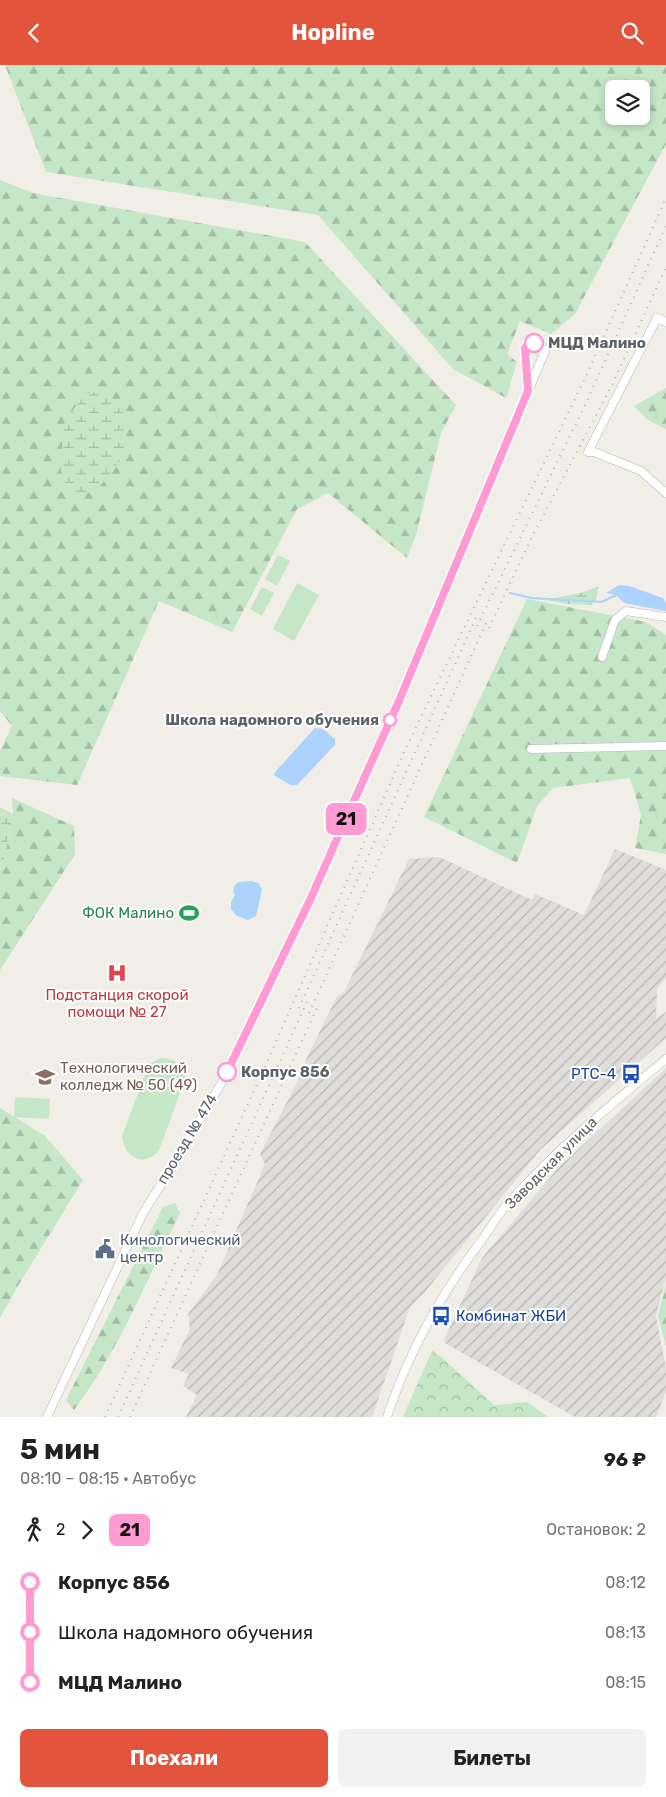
<!DOCTYPE html>
<html lang="ru">
<head>
<meta charset="utf-8">
<style>
	:root { --surface:#fff; --page:#f2f2f2; --text:#222; --muted:#767676; --accent:#e2543b }
	body { margin:0; font-family:Rubik,sans-serif; background:var(--page); color:var(--text); height:100vh; display:flex; flex-direction:column; font-size:19px; white-space:nowrap }
	* { box-sizing:border-box; margin:0 }
	p { font-size:16px; color:var(--muted) }
	.icon { flex:none; width:28px; height:28px; fill:none; stroke:currentColor; stroke-width:2; stroke-linecap:round; stroke-linejoin:round }
	.map { position:relative; height:1352px; overflow:hidden }
	.panel { display:flex; flex-direction:column; background:var(--surface); flex:1 }
	.panel>* { flex:none }
	.badge { padding:0 10px; border-radius:8px; font-size:18px; line-height:32px }
	.buttons { position:absolute; left:605px; top:15px; display:grid; gap:10px }
	.buttons a { display:grid; place-items:center; width:45px; height:45px; border-radius:8px; background:var(--surface); box-shadow:0 2px 8px #0003; font-size:25px }
	.map>.badge { position:absolute; translate:-50% -50%; box-shadow:0 0 0 2px #fff }
	.legs { display:flex; align-items:center; gap:8px; height:55px; padding:0 20px; font-size:16px }
	.legs p { margin-inline-start:auto }
	.summary { display:flex; align-items:center; justify-content:space-between; height:85px; padding:0 20px }
	h1 { font-size:28px; font-weight:700; line-height:38px }
	.primary-button { display:flex; gap:10px; margin-top:auto; padding:10px 20px }
	.primary-button a { flex:1; height:58px; border-radius:8px; background:var(--accent); color:#fff; font-size:20px; font-weight:700; line-height:58px; text-align:center }
	.primary-button a+a { background:var(--page); color:var(--text) }
	ul { padding:0 20px; list-style:none }
	li { display:flex; align-items:center; gap:18px; height:50px; font-size:19px }
	li i { display:grid; place-items:center; width:8px; height:100%; margin:0 6px; background:currentColor }
	li i::after { content:''; width:12px; height:12px; margin:-6px; border:4px solid; border-radius:50%; background:var(--surface) }
	li p { margin-inline-start:auto }
	li:first-child i { background:linear-gradient(#0000 50%,currentColor 0) }
	li:last-child i { background:linear-gradient(currentColor 50%,#0000 0) }
	header { display:flex; justify-content:space-between; align-items:center; height:65px; padding:0 20px; background:var(--accent); color:#fff; font-size:22px; font-weight:700 }
	.map>svg:first-child { display:block }
	.industrial { fill:url(#industrial-furrows) }
	.forest { fill:url(#forest-firs); fill-rule:evenodd }
	.wetland { fill:url(#wetland-marsh) }
	.park { fill:url(#park-crowns) }
	.garden { fill:#c5e6c7 }
	.water { fill:#abd3fb }
	.lines { fill:none; stroke-linecap:round; stroke-linejoin:round }
	.stream { stroke:#abd3fb; stroke-width:2 }
	.minor-casing { stroke:#b4b6bb; stroke-width:9 }
	.minor { stroke:#fff; stroke-width:8 }
	.rail { stroke:#b5b5b6; stroke-width:2; stroke-dasharray:1 6; stroke-linecap:butt }
	.line-1-casing { stroke:#fff; stroke-width:11 }
	.line-1 { stroke:#ff9ad2; stroke-width:8 }
	.stop-1-dot { fill:#fff; stroke:#ff9ad2; stroke-width:2.5 }
	.labels { text-anchor:middle; stroke-width:4; stroke-linejoin:round; paint-order:stroke }
	.stop-label { font-size:15px; font-weight:bold; fill:#5e6166; stroke:#fff; text-anchor:start }
	.leisure-label { font-size:15px; fill:#27864d; stroke:#fff; text-anchor:end }
	.health-label { font-size:15px; fill:#be3a42; stroke:#fff }
	.education-label { font-size:15px; fill:#785e54; stroke:#fff; text-anchor:start }
	.transit-label { font-size:15px; fill:#164399; stroke:#fff; text-anchor:end }
	.street-label { font-size:15px; fill:#5e6166; stroke:#fff }
	.service-label { font-size:15px; fill:#4e5e75; stroke:#fff; text-anchor:start }
</style>
</head>
<body>
<header><svg class="icon" aria-label="back" viewBox="0 0 24 24"><path d="M15 5l-7 7 7 7"/></svg>Hopline<svg class="icon" aria-label="search" viewBox="0 0 24 24"><circle cx="10" cy="10" r="6"/><path d="M15 15l6 6"/></svg></header>
<div class="map">
<svg width="666" height="1352" viewBox="0 0 666 1352">
	<defs>
		<pattern id="industrial-furrows" width="10" height="10" patternUnits="userSpaceOnUse" patternTransform="scale(1.25)"><rect width="10" height="10" fill="#dfddd9"/><path d="M-1 1l2-2M0 10L10 0M9 11l2-2" fill="none" stroke="#b8b7b4"/></pattern>
		<pattern id="forest-firs" width="22" height="20" patternUnits="userSpaceOnUse" patternTransform="scale(1.25)"><rect width="22" height="20" fill="#c5e6c7"/><path d="M5 1l3.5 6h-7zM16 11l3.5 6h-7z" fill="#a3bea5"/></pattern>
		<pattern id="wetland-marsh" width="20" height="14" patternUnits="userSpaceOnUse" patternTransform="scale(1.25)"><rect width="20" height="14" fill="#c5e6c7"/><path d="M1 5h8M5 5V1M11 12h8M15 12V8" fill="none" stroke="#a3bea5"/></pattern>
		<pattern id="park-crowns" width="20" height="18" patternUnits="userSpaceOnUse" patternTransform="scale(1.25)"><rect width="20" height="18" fill="#c5e6c7"/><path d="M2 6a3 3 0 1 1 6 0M12 15a3 3 0 1 1 6 0" fill="none" stroke="#a3bea5"/></pattern>
	</defs>
	<rect width="100%" height="100%" fill="#f0eee7"/>
	<g class="industrial">
		<polygon points="615,784 666,805 666,913 657,924 656,954 666,947 666,973 540,1085 425,1227 410,1242 372,1352 186,1352 197,1330 183,1321 189,1309 171,1303 190,1264 188,1249 217,1210 265,1099 260,1089 306,1000 305,997 336,933 344,927 409,794 439,792 532,835 535,829 584,850"/>
		<polygon points="666,1003 666,1212 656,1250 666,1304 666,1327 656,1352 575,1352 443,1277 482,1193 558,1103"/>
	</g>
	<g class="forest">
		<path d="M 5,0 L 666,0 L 666,79 L 575,249 L 551,269 L 520,256 L 507,289 L 517,297 L 506,333 L 453,304 L 318,150 L 46,107 ZM 614,24 L 641,24 L 641,51 L 614,51 Z"/>
		<polygon points="0,115 33,128 305,177 456,340 441,368 416,470 407,493 328,428 297,444 232,567 159,536 77,720 0,711 0,686 12,661 0,646"/>
		<polygon points="666,323 666,364 648,355 634,341"/>
		<polygon points="527,534 646,557 666,570 666,789 635,783 641,750 630,713 553,723 537,741 517,798 424,752"/>
		<polygon points="12,733 74,761 75,789 0,905 0,795 4,795 13,749"/>
		<polygon points="0,1043 45,1071 83,1115 22,1214 0,1253"/>
		<path d="M 175,1138 L 180,1148 C 153,1202 130,1258 98,1310 C 91,1322 82,1333 74,1345 L 66,1335 L 163,1142 Z"/>
		<polygon points="666,1218 666,1281 658,1251"/>
	</g>
	<g class="wetland">
		<polygon points="101,327 125,349 127,386 95,428 68,426 61,406 63,360 78,338 87,328"/>
		<polygon points="598,522 597,533 591,540 568,539 545,535 580,528"/>
		<polygon points="0,742 13,749 4,795 0,795"/>
	</g>
	<polygon class="park" points="432,1286 441,1292 494,1340 527,1337 548,1352 403,1352"/>
	<g class="garden">
		<polygon points="278,490 290,496 277,521 265,514"/>
		<polygon points="297,518 319,530 294,576 273,564"/>
		<polygon points="262,522 274,528 262,551 250,544"/>
		<path d="M 160,993 C 174,993 183,999 186,1012 L 159,1085 C 144,1104 124,1092 122,1071 L 149,999 Z"/>
		<polygon points="15,1032 50,1034 49,1054 14,1052"/>
	</g>
	<g class="water">
		<polygon points="619,520 629,521 663,533 666,538 666,546 624,538 616,530 606,528"/>
		<polygon points="315,663 323,664 335,674 335,680 297,720 290,720 274,710 276,706"/>
		<polygon points="251,816 258,818 262,824 256,851 248,855 237,851 231,844 231,837 235,830 233,826 235,820 239,817"/>
	</g>
	<g class="lines">
		<polyline class="stream" points="510,528 532,533 601,537 617,530"/>
		<defs>
			<g id="minor">
				<polyline points="666,257 657,253 588,387 594,387 641,406 666,428"/>
				<polyline points="602,592 615,555 626,546 666,552"/>
				<polyline points="531,684 666,681"/>
				<path d="M 47,1352 L 143,1148 L 174,1099 L 222,1017 L 311,833 L 399,636 L 545,286 C 539,278 532,275 525,283 L 528,326"/>
				<path d="M 387,1352 C 408,1289 441,1229 481,1176 C 489,1165 496,1153 505,1142 C 553,1087 610,1040 666,994"/>
			</g>
		</defs>
		<use href="#minor" class="minor-casing"/>
		<use href="#minor" class="minor"/>
		<g class="rail">
			<polyline points="477,561 587,336 666,161"/>
			<polyline points="489,563 532,472 612,320 666,202"/>
			<polyline points="299,943 476,553"/>
			<polyline points="309,948 488,554"/>
			<polyline points="105,1352 262,1008 405,685 587,309 666,133"/>
			<polyline points="118,1352 307,937"/>
			<polyline points="130,1352 317,943"/>
		</g>
	</g>
	<g class="lines">
		<defs>
			<polyline id="line-1" points="227,1007 311,833 340,767 399,636 528,326 525,283 528,280 534,278"/>
		</defs>
		<use href="#line-1" class="line-1-casing"/>
		<use href="#line-1" class="line-1"/>
	</g>
	<defs>
		<symbol id="stadium-bare" viewBox="-9 -9 18 18"><path d="M0-5a6.5 5 0 1 0 0 10a6.5 5 0 1 0 0-10ZM-3.5-1.8h7v3.6h-7Z" fill="#2e9e5b" stroke="#fff" stroke-width="2.5" paint-order="stroke"/></symbol>
		<symbol id="hospital-bare" viewBox="-9 -9 18 18"><path d="M-5-5h3v3.5h4V-5h3V5h-3V1.5h-4V5h-3Z" fill="#e0444e" stroke="#fff" stroke-width="2.5" paint-order="stroke"/></symbol>
		<symbol id="bus-bare" viewBox="-9 -9 18 18"><path d="M-5-6H5V4H4V6H2V4H-2V6H-4V4H-5ZM-3.5-4V0h7V-4ZM-3.5 1.2v1.5H-2V1.2ZM2 1.2v1.5H3.5V1.2Z" fill="#1a4fb4" stroke="#fff" stroke-width="2.5" paint-order="stroke"/></symbol>
		<symbol id="university-bare" viewBox="-9 -9 18 18"><path d="M0-5L7-2L0 1L-7-2ZM-4 1L0 2.5L4 1V4Q0 6-4 4Z" fill="#8d6e63" stroke="#fff" stroke-width="2.5" paint-order="stroke"/></symbol>
		<symbol id="civic-bare" viewBox="-9 -9 18 18"><path d="M-.6-6.5H3V-4.5H.6V-3L4-1V1h2V6H-6V1h2V-1L-.6-3ZM-1.2 2.5V6h2.4V2.5Z" fill="#5c6f8a" stroke="#fff" stroke-width="2.5" paint-order="stroke"/></symbol>
	</defs>
	<g fill-rule="evenodd">
		<use href="#stadium-bare" x="175" y="834" width="28" height="28"/>
		<use href="#hospital-bare" x="103" y="894" width="28" height="28"/>
		<use href="#bus-bare" x="617" y="995" width="28" height="28"/>
		<use href="#university-bare" x="31" y="998" width="28" height="28"/>
		<use href="#civic-bare" x="91" y="1170" width="28" height="28"/>
		<use href="#bus-bare" x="427" y="1237" width="28" height="28"/>
	</g>
	<g class="stop-1-dot">
		<circle cx="534" cy="278" r="9"/>
		<circle cx="390" cy="655" r="6"/>
		<circle cx="227" cy="1007" r="9"/>
	</g>
	<g class="labels">
		<g class="stop-label">
			<text x="548" y="283">МЦД Малино</text>
			<text x="379" y="660" text-anchor="end">Школа надомного обучения</text>
			<text x="241" y="1012">Корпус 856</text>
		</g>
		<g class="leisure-label">
			<text x="174" y="853">ФОК Малино</text>
		</g>
		<g class="health-label">
			<text x="117" y="935">Подстанция скорой<tspan x="117" dy="17">помощи № 27</tspan></text>
		</g>
		<g class="education-label">
			<text x="60" y="1008">Технологический<tspan x="60" dy="17">колледж № 50 (49)</tspan></text>
		</g>
		<g class="transit-label">
			<text x="616" y="1014">РТС-4</text>
			<text x="456" y="1256" text-anchor="start">Комбинат ЖБИ</text>
		</g>
		<g class="street-label">
			<text transform="translate(187 1074) rotate(-59)" y="5">проезд № 474</text>
			<text transform="translate(551 1098) rotate(-45)" y="5">Заводская улица</text>
		</g>
		<g class="service-label">
			<text x="120" y="1180">Кинологический<tspan x="120" dy="17">центр</tspan></text>
		</g>
	</g>
</svg>
<div class="buttons">
<a><svg class="icon" aria-label="layers" viewBox="0 0 24 24"><path d="M12 4l9 5-9 5-9-5zM3 14l9 5 9-5"/></svg></a>
</div>
<b class="badge" style="left:346px;top:754px;background:#ff9ad2;color:#111">21</b>
</div>
<section class="panel">
<div class="summary"><div><h1>5 мин</h1><p>08:10 – 08:15 · Автобус</p></div><b>96 ₽</b></div>
<div class="legs"><svg class="icon" aria-label="walk" viewBox="0 0 24 24"><circle cx="13" cy="4" r="2"/><path d="M13 8l-2 6 4 7M11 14l-3 7M7 12l3-4h3l4 4"/></svg>2<svg class="icon" aria-label="forward" viewBox="0 0 24 24"><path d="M9 5l7 7-7 7"/></svg><b class="badge" style="background:#ff9ad2;color:#111">21</b><p>Остановок: 2</p></div>
<ul>
<li><i style="color:#ff9ad2"></i><b>Корпус 856</b><p>08:12</p></li>
<li><i style="color:#ff9ad2"></i><span>Школа надомного обучения</span><p>08:13</p></li>
<li><i style="color:#ff9ad2"></i><b>МЦД Малино</b><p>08:15</p></li>
</ul>
<div class="primary-button"><a>Поехали</a><a>Билеты</a></div>
</section>
</body>
</html>
